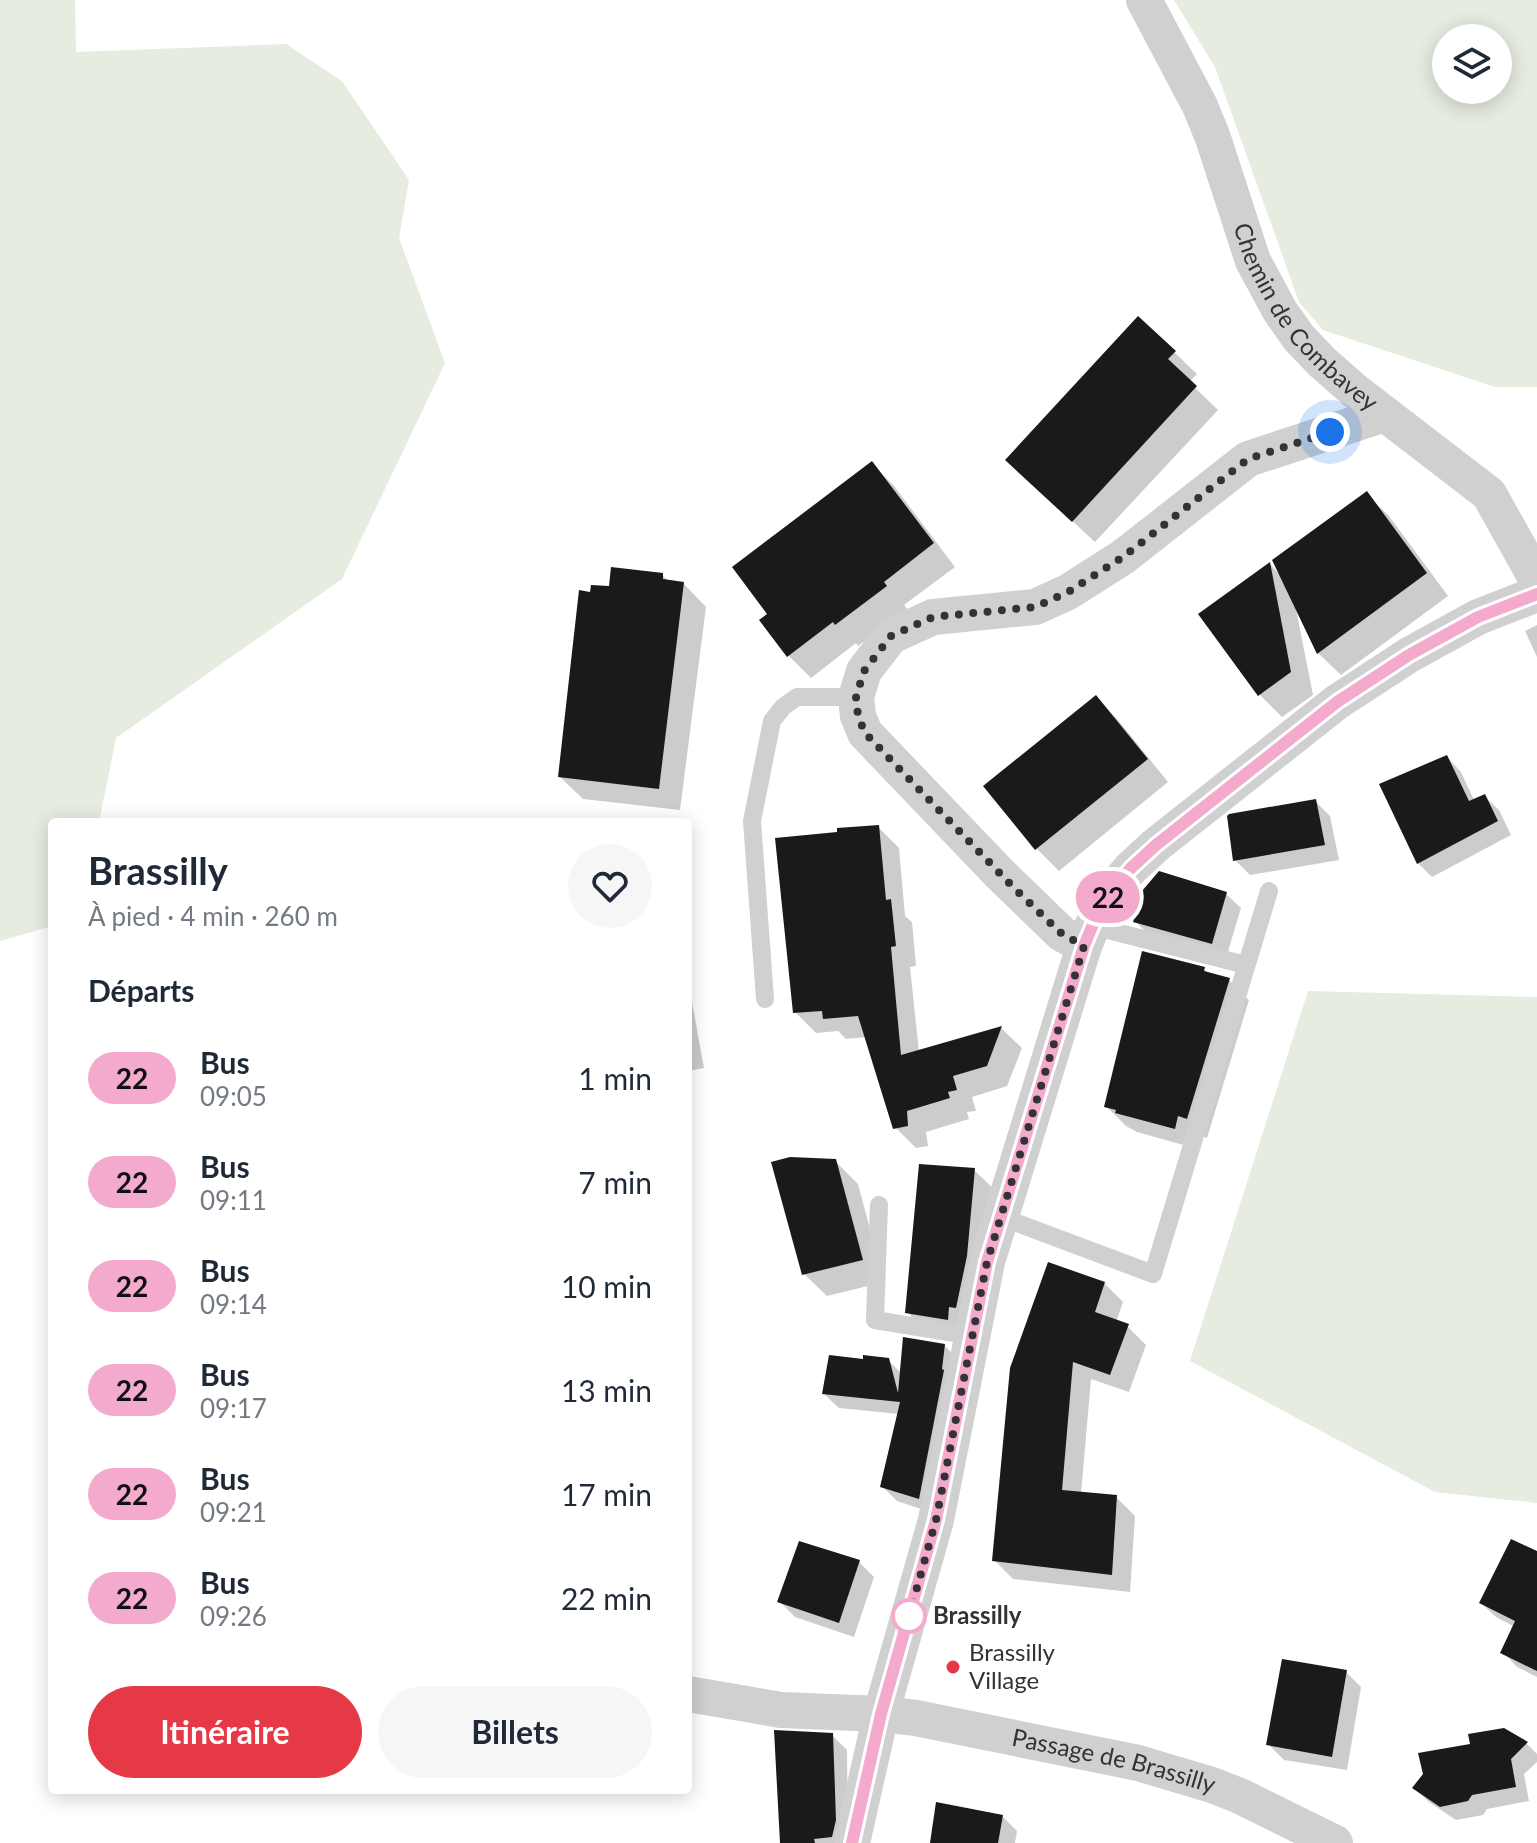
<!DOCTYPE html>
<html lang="fr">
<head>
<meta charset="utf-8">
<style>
	:root { --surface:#fff; --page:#f6f6f7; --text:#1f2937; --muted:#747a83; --accent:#e63946 }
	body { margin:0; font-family:Lato,sans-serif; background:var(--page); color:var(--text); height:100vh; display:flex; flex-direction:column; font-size:30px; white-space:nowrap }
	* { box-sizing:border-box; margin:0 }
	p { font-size:26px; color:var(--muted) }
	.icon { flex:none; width:44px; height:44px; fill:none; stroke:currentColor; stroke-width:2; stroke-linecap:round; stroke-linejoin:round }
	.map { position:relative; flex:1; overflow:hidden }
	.panel { position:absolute; left:48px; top:818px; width:644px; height:976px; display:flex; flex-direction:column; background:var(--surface); border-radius:8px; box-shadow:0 4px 20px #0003 }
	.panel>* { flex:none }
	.badge { padding:0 16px; border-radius:26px; font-size:28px; line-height:52px }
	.tools { position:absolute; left:1432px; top:24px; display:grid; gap:16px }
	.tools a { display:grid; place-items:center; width:80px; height:80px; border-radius:50%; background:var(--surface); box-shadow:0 4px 20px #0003; font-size:40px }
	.you { position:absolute; width:40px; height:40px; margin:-20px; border:6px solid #fff; border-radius:50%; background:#1a73e8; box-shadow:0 0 0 12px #1a73e833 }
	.map>.badge { position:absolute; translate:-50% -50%; box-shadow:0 0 0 4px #fff }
	h2 { padding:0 40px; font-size:30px; line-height:72px }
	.round { display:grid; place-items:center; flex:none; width:84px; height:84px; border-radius:42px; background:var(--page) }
	.head { display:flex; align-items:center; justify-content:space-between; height:136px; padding:0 40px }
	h1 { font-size:38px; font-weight:700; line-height:60px }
	.action { display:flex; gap:16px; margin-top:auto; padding:16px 40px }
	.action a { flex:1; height:92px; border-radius:48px; background:var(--accent); color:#fff; font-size:32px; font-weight:700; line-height:92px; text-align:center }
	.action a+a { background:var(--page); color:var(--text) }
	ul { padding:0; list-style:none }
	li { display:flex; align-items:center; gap:24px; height:104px; padding:0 40px }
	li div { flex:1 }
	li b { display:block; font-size:30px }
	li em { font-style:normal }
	li .badge { min-width:88px; font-weight:700; text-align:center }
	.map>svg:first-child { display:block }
	.green { fill:#e6ecdf; fill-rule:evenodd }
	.shadow { fill:#0003 }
	.building { fill:#1a1a1a }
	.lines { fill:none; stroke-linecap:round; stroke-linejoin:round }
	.service { stroke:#d0d0d0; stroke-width:18 }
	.minor { stroke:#d0d0d0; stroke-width:36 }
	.line-casing { stroke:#fff; stroke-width:18 }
	.line { stroke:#f4aacc; stroke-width:12 }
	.walk { stroke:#333; stroke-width:8; stroke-dasharray:0 14.4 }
	.stop-dot { fill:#fff; stroke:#f4aacc; stroke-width:4 }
	.poi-dot { fill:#e63946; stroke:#fff; stroke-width:3 }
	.labels { text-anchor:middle; stroke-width:8; stroke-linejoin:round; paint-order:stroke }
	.street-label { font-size:24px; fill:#333; stroke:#fff }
	.stop-label { font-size:24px; font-weight:bold; fill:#333; stroke:#fff; text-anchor:start }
	.poi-label { font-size:24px; fill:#333; stroke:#fff; text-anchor:start }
</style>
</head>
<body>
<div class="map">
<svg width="1537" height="1843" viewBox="0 0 1537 1843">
	<rect width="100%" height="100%" fill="#fff"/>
	<g class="green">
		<polygon points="0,0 75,0 76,52 286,44 342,81 409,180 399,238 445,363 342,579 116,738 99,822 52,822 52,926 0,941"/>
		<path d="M 1174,0 L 1537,0 L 1537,387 L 1495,387 L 1323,330 L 1299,302 L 1215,67 ZM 1446,38 L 1498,38 L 1498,90 L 1446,90 Z"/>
		<polygon points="1308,991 1537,997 1537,1503 1435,1492 1190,1361"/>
	</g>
	<g class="shadow">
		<polygon points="1174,352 1197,374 1189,382 1218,410 1095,542 1030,482"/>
		<polygon points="872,464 894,486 955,567 904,605 907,609 858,646 856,643 811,678 789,656 762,621 770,615"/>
		<polygon points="1366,494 1389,516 1448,596 1341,675 1318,653 1296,609 1313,695 1282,717 1260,695 1201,615 1270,564 1282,577"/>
		<polygon points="662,575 670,582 684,584 706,607 680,810 583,799 560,777 592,594"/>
		<polygon points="1537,625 1537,657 1525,631"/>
		<polygon points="1096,698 1118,720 1168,782 1059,871 1037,849 986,786"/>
		<polygon points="1447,757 1461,772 1474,800 1484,796 1499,810 1511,835 1432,877 1418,863"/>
		<polygon points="1315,801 1330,816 1339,860 1250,875 1235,860"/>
		<polygon points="878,827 899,848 905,916 912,922 916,966 910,967 919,1052 1001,1028 1022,1048 1007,1086 972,1097 976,1111 967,1112 969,1119 926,1132 928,1146 916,1148 895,1127 867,1037 846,1039 838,1031 816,1033 795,1012"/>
		<polygon points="1226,894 1241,908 1226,958 1150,936 1135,921"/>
		<polygon points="1204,969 1209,974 1229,980 1249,1000 1207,1138 1197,1135 1194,1148 1137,1132 1126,1126 1106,1106"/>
		<polygon points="688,980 704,1068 688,1071"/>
		<polygon points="835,1161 858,1184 884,1282 827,1296 804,1274"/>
		<polygon points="974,1170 997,1192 978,1330 930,1335 907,1312"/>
		<polygon points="1104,1283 1123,1302 1116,1322 1127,1326 1146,1345 1129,1392 1091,1379 1081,1494 1116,1497 1135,1516 1130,1592 1013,1579 994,1560"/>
		<polygon points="944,1345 959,1360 933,1513 897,1501 882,1486 899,1414 839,1408 824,1394 864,1361 888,1360 902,1374"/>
		<polygon points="1537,1553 1537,1677 1517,1667 1503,1652 1515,1627 1496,1617 1481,1603"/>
		<polygon points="859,1562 874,1577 854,1637 795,1617 780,1602"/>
		<polygon points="1346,1672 1361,1687 1347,1770 1284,1760 1269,1745"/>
		<polygon points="1504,1730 1527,1744 1537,1754 1537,1762 1524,1774 1529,1801 1487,1809 1483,1815 1456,1820 1429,1802 1415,1788"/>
		<polygon points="832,1735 847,1750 848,1843 782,1843"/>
		<polygon points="1002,1816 1017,1831 1015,1843 932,1843"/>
	</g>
	<g class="building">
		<polygon points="1138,316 1176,351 1168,359 1197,386 1072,522 1005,460"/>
		<polygon points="872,461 934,543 884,582 887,586 835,625 833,622 787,657 759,620 767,614 732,567"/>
		<polygon points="1367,491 1427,573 1317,654 1272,560"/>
		<polygon points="1270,562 1291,672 1258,696 1198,614"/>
		<polygon points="611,567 663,573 663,579 684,582 659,789 558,777 579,590 590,592 591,585 609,586"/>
		<polygon points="1096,695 1148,759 1035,850 983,786"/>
		<polygon points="1447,755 1469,801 1485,794 1498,821 1417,864 1379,784"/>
		<polygon points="1316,799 1325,845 1233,861 1227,816 1229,814"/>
		<polygon points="879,825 886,900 891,899 896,946 891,947 901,1055 1002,1026 987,1066 953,1076 957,1090 948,1092 950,1098 907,1111 908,1126 893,1129 858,1016 823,1019 822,1011 793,1013 775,838 837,832 837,828"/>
		<polygon points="1159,871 1227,892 1212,944 1133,922 1142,891"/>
		<polygon points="1142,951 1205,967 1204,971 1230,978 1187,1119 1178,1116 1175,1129 1115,1113 1116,1110 1104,1107"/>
		<polygon points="790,1157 836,1159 863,1260 802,1275 771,1162"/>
		<polygon points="919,1164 975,1168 967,1256 956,1308 949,1307 948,1320 905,1313"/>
		<polygon points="1048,1262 1105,1282 1095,1312 1129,1324 1110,1375 1073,1362 1062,1490 1117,1495 1112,1575 992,1561 1010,1368"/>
		<polygon points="903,1337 945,1344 942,1369 944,1370 919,1499 880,1487 900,1402 822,1394 829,1355 863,1359 863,1355 889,1358 898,1393"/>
		<polygon points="1511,1539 1537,1551 1537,1671 1500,1653 1515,1621 1479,1603"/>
		<polygon points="799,1541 860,1560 839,1623 777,1602"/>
		<polygon points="1282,1659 1347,1670 1332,1757 1266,1745"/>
		<polygon points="1504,1728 1528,1742 1511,1759 1516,1787 1472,1795 1468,1801 1440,1807 1412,1788 1423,1774 1418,1753 1470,1744 1468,1734"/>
		<polygon points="774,1730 833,1733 836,1820 832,1837 814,1839 815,1843 780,1843"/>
		<polygon points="936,1802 1003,1815 998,1843 930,1843"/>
	</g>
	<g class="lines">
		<g class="service">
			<polyline points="1092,926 1246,965"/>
			<polyline points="765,999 752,821 772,721 783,707 797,697 856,697"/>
			<polyline points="879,1205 875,1320 973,1336"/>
			<polyline points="1001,1217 1153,1274 1269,891"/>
		</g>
		<g class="minor">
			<path id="s1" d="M 1144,0 L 1200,106 L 1213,138 L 1253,261 L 1280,311 L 1299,338 L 1322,362 L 1355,391 L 1489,494 L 1537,580"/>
			<polyline points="1084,946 1062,934 999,873 865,733 858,716 856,697 864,671 891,636 933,617 1035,607 1068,592 1123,557 1248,459 1385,414"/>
			<path id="s2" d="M 688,1694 L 781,1710 L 881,1714 L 916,1718 L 1138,1763 L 1212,1785 L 1240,1796 L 1335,1843"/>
			<polyline points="852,1843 881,1714 936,1520 987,1262 1084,946 1097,915 1113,889 1131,868 1156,845 1337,702 1409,655 1478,617 1537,594"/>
		</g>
	</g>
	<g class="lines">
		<defs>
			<polyline id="line" points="852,1843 881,1714 936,1520 987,1262 1084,946 1097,915 1113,889 1131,868 1156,845 1337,702 1409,655 1478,617 1537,594"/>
		</defs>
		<use href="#line" class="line-casing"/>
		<use href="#line" class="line"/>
		<polyline class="walk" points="909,1616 936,1520 987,1262 1084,946 1062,934 1013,887 865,733 858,716 856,697 864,671 891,636 933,617 1035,607 1068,592 1123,557 1248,459 1330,432"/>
	</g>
	<circle class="stop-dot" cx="909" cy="1616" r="16"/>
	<circle class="poi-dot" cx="953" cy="1667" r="8"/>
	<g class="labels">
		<g class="street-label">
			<text dy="8" stroke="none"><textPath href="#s1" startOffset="360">Chemin de Combavey</textPath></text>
			<text dy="8" stroke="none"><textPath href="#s2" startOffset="432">Passage de Brassilly</textPath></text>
		</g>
		<g class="stop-label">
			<text x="933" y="1624">Brassilly</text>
		</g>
		<g class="poi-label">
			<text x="969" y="1661">Brassilly<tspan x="969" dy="28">Village</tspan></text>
		</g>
	</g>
</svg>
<div class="tools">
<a><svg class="icon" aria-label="layers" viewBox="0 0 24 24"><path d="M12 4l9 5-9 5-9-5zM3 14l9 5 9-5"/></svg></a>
</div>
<div class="you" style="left:1330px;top:432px"></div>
<b class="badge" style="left:1108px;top:897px;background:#f4aacc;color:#111">22</b>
<section class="panel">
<div class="head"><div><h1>Brassilly</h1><p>À pied · 4 min · 260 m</p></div><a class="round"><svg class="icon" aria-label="heart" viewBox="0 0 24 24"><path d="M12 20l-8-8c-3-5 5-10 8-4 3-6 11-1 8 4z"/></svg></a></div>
<h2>Départs</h2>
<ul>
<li><span class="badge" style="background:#f4aacc;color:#111">22</span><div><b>Bus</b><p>09:05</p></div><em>1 min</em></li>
<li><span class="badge" style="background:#f4aacc;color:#111">22</span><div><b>Bus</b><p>09:11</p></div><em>7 min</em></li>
<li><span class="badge" style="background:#f4aacc;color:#111">22</span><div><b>Bus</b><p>09:14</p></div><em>10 min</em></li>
<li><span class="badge" style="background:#f4aacc;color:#111">22</span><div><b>Bus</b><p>09:17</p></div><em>13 min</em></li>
<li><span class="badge" style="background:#f4aacc;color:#111">22</span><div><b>Bus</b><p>09:21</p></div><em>17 min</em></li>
<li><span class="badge" style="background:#f4aacc;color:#111">22</span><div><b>Bus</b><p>09:26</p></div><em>22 min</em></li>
</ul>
<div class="action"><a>Itinéraire</a><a>Billets</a></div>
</section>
</div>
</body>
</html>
